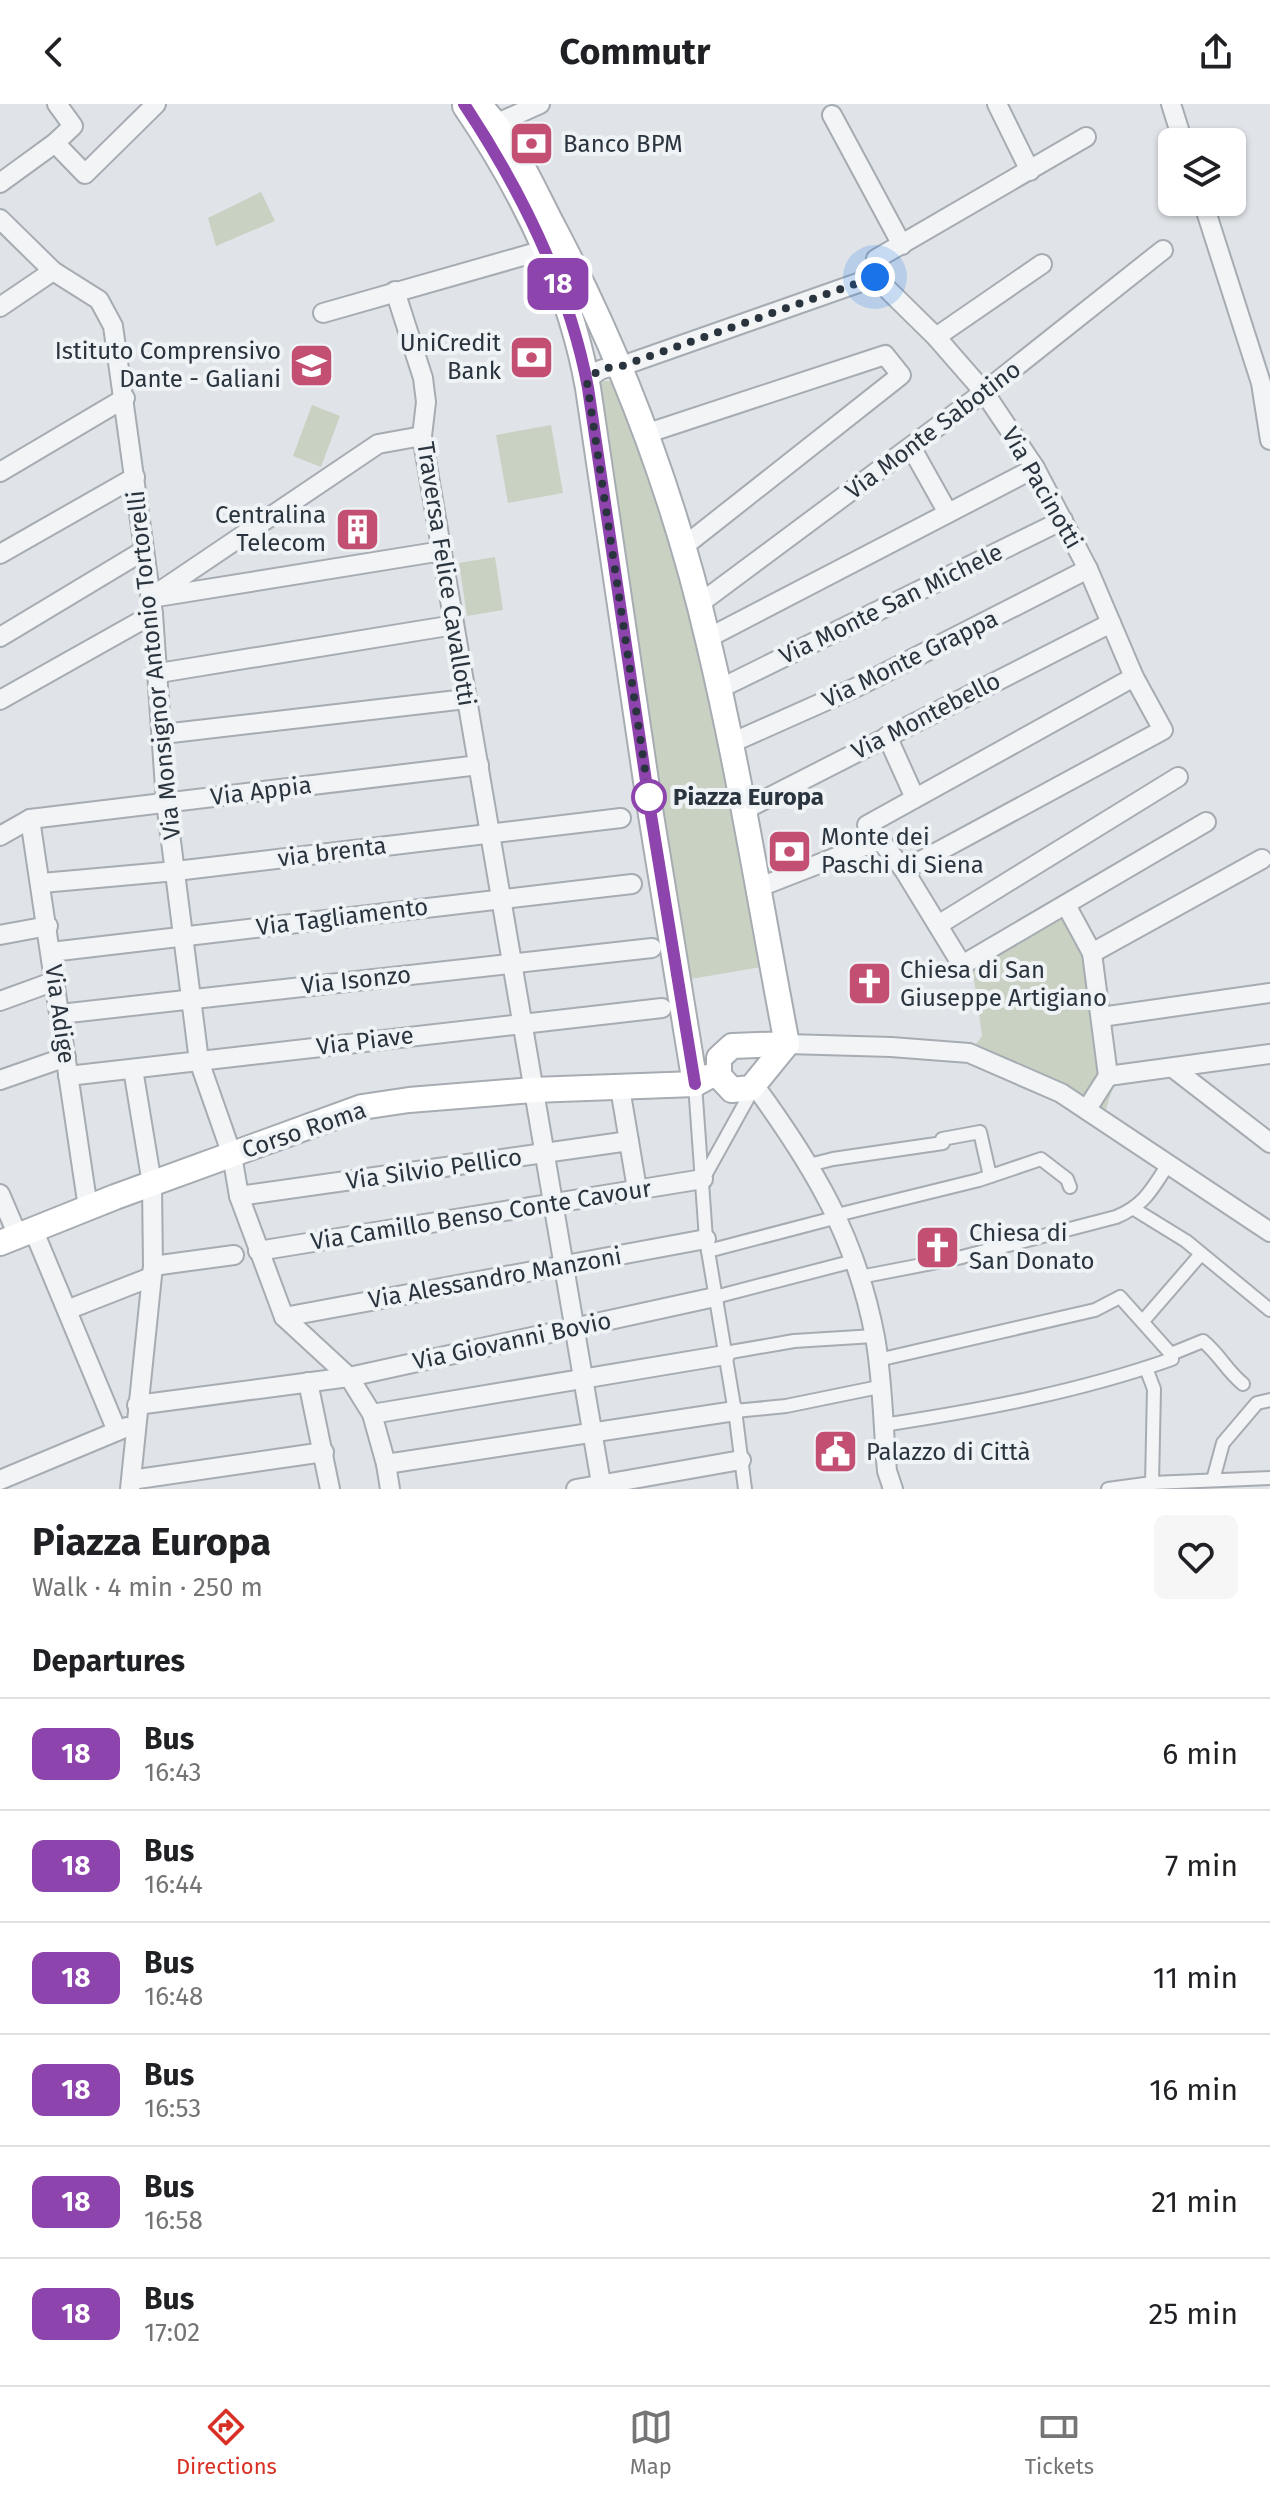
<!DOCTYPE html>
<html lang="en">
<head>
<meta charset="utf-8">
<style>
	:root { --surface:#fff; --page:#f6f6f6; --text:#202124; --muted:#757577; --line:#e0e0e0; --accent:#d93025 }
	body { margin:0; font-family:"Fira Sans",sans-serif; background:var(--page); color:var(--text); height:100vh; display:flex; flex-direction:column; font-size:30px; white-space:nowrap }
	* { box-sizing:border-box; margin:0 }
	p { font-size:26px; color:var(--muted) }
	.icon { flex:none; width:44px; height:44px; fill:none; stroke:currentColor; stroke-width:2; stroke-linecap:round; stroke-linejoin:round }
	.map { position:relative; height:1385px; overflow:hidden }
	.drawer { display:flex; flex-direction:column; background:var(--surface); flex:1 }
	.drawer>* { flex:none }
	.badge { padding:0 16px; border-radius:12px; font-size:28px; line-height:52px }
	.tools { position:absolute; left:1158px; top:24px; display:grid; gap:16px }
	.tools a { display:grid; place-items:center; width:88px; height:88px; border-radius:12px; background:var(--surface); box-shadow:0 2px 6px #0004; font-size:40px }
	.you { position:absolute; width:40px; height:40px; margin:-20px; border:6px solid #fff; border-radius:50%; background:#1a73e8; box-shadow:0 0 0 12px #1a73e833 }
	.map>.badge { position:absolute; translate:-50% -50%; box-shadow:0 0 0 4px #fff }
	h2 { padding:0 32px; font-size:30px; line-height:72px }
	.round { display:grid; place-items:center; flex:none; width:84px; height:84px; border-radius:12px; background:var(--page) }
	.summary { display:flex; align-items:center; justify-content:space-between; height:136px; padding:0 32px }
	h1 { font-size:38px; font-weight:700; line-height:60px }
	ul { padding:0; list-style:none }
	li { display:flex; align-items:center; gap:24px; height:112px; padding:0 32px; border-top:2px solid var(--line) }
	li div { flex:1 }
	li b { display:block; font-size:30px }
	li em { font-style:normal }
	li .badge { min-width:88px; font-weight:700; text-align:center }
	header { display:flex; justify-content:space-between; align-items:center; height:104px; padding:0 32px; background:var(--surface); font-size:36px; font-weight:700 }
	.menu { display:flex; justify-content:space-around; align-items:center; height:112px; border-top:2px solid var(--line); background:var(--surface); font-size:22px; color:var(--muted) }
	.menu a { display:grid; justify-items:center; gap:4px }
	.menu .active { color:var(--accent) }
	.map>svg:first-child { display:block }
	.green { fill:#c8d1c2 }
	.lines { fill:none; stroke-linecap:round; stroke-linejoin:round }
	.pedestrian-casing { stroke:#a6acb2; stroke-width:16 }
	.minor-casing { stroke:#a6acb2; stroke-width:22 }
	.secondary-casing { stroke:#a6acb2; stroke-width:28 }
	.pedestrian { stroke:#f2f4f6; stroke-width:12 }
	.minor { stroke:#f2f4f6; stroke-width:18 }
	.secondary { stroke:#fff; stroke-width:24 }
	.line-casing { stroke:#fff; stroke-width:18 }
	.line { stroke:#8e44ad; stroke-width:12 }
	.walk { stroke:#2a343e; stroke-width:8; stroke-dasharray:0 14.4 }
	.stop-dot { fill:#fff; stroke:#8e44ad; stroke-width:4 }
	.labels { text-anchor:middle; stroke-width:8; stroke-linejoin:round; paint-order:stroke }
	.poi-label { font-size:24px; fill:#2a343e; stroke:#eff3f5; text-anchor:start }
	.street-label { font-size:24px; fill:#2a343e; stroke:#eff3f5 }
	.stop-label { font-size:24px; font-weight:bold; fill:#2a343e; stroke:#eff3f5; text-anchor:start }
</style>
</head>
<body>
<header><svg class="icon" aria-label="back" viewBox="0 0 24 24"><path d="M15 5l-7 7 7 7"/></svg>Commutr<svg class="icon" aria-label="share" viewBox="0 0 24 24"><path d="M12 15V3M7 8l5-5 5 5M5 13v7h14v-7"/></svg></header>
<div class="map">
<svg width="1270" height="1385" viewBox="0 0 1270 1385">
	<rect width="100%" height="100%" fill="#e0e4e8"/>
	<g class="green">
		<polygon points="261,88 275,117 216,142 208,114"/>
		<polygon points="624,276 683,443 772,861 679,877 587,278"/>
		<polygon points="312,301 340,312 321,363 293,352"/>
		<polygon points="551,321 563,389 508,399 496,331"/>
		<polygon points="495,453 503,506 467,512 459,459"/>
		<polygon points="1077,805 1102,848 1118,967 1103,1015 969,949 982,932 972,861"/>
	</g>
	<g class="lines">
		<defs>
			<g id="pedestrian">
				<polyline points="695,980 706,1135 736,1314 745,1385"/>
				<polyline points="809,1061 833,1055 943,1039 942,1035 980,1028 990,1072"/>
				<polyline points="703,1075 754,983"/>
				<polyline points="1134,1105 1186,1137 1270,1206"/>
				<polyline points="837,1111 979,1076 1041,1055 1067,1075 1070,1083"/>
				<polyline points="708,1147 838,1113"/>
				<path d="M 860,1173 L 958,1154 L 1116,1113 C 1145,1101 1152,1085 1169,1059"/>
				<polyline points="715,1193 854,1157"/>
				<polyline points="1143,1217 1201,1150"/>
				<polyline points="725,1249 794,1237 874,1232"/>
				<polyline points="878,1256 1095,1206 1120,1193 1171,1250"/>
				<polyline points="1146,1264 1154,1285 1152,1379"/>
				<polyline points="735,1307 786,1302 879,1283"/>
				<path d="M 883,1321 C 981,1306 1078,1288 1172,1255 L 1171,1250 L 1203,1237 C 1220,1251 1226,1266 1243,1280"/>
				<polyline points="1213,1376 1223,1339 1257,1299 1270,1296"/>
				<polyline points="1108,1385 1152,1379 1270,1374"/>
			</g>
			<g id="minor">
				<polyline points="997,0 1030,67"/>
				<polyline points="1171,0 1183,38"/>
				<polyline points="832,11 902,141"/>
				<polyline points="484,25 540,0"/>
				<polyline points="55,39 73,22 57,0"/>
				<polyline points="0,79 55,39 85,70 156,0"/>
				<polyline points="1203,98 1261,279 1270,336"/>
				<polyline points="0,115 53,167 99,196 113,222 153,510 166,698 199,957 232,1051 239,1092 284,1213 349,1273 372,1310 386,1360 390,1385"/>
				<polyline points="875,173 936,233 984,288 1035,364 1088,465 1134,573 1163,626 904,766"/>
				<polyline points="395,187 423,274 426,298 422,332 602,1385"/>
				<polyline points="0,203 53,167"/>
				<polyline points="323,209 544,146 557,148"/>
				<polyline points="936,233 1042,160"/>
				<path d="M 587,278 C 596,266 603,263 619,263 L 875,173 L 876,155 L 1086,33"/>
				<polyline points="645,330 885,251 901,271 683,443"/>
				<polyline points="911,343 948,409"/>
				<polyline points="0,368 125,294"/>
				<polyline points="0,450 135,373"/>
				<polyline points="157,493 442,447"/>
				<polyline points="150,494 378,340 422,332"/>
				<polyline points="699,500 984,288 1163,146"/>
				<polyline points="0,533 143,447"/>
				<polyline points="708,534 1035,364"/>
				<polyline points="159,569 454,521"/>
				<polyline points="719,585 1063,416"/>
				<polyline points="0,596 153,510"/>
				<polyline points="163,630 466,595"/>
				<polyline points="887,632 915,694"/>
				<polyline points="729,640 857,583 1088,465"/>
				<polyline points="742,707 1111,519"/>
				<polyline points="30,715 88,1104"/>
				<polyline points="0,732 30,715 479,661"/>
				<polyline points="880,736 867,721 1134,573"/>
				<polyline points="42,779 176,767 621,714"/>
				<polyline points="757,784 880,736 904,766 962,861 1206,718"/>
				<polyline points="1066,801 1092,849 1108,972 1087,1005"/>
				<polyline points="938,821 1178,673"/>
				<polyline points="0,831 48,822"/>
				<polyline points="51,848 632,780"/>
				<polyline points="1092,849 1262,755"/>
				<polyline points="0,897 55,877"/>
				<polyline points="60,910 652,844"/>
				<polyline points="1101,913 1270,889"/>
				<polyline points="787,940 891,943 969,949 1061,989 1270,1128"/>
				<polyline points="1173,964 1270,1039"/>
				<polyline points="68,972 662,904"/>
				<polyline points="1108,972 1270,950"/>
				<polyline points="0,976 66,953"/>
				<path d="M 755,982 C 814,1063 856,1133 875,1233 C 883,1277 883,1323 887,1367 L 893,1385"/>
				<polyline points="620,984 637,1085"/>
				<polyline points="0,1090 18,1132"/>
				<polyline points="239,1092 629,1037"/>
				<polyline points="33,1125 117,1327"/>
				<polyline points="258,1147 703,1075"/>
				<polyline points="153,1162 234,1151"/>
				<polyline points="67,1206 151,1173"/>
				<polyline points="284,1213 706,1135"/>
				<polyline points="308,1278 330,1385"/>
				<polyline points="137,1301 349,1273 715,1193"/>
				<polyline points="372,1310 725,1251"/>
				<polyline points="386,1360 735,1307"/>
				<polyline points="0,1376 127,1323"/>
				<polyline points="131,1376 324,1348"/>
				<polyline points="130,1385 153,1162 152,1080 133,965"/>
				<polyline points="576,1385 741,1356"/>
			</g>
			<g id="secondary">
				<path d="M 478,0 C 513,35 533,85 556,128 C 623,256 675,395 708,536 C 740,669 761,805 787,940 L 751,984 L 732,986 L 719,972 L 719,954 L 732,942 L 787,940"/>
				<path d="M 465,2 C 522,86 570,183 588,284 L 651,711 L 695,980"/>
				<polyline points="0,1139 115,1093 362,1003 409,996 533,986 695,980 708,973"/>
			</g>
		</defs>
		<use href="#pedestrian" class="pedestrian-casing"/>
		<use href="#minor" class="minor-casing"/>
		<use href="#secondary" class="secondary-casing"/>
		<use href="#pedestrian" class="pedestrian"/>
		<use href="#minor" class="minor"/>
		<use href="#secondary" class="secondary"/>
	</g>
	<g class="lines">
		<defs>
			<path id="line" d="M 464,0 C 521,86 569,182 588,284 L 651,711 L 695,980"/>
		</defs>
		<use href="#line" class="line-casing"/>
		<use href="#line" class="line"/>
		<path class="walk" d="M 649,693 L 587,278 C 596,266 603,263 619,263 L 875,173"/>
	</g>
	<defs>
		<symbol id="bank-square" viewBox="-11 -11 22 22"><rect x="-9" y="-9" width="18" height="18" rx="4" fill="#c34f72" stroke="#eff3f5"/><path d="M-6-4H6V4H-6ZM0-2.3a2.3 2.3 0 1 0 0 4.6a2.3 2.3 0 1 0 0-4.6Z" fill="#fff"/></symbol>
		<symbol id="school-square" viewBox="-11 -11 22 22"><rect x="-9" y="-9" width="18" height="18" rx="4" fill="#c34f72" stroke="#eff3f5"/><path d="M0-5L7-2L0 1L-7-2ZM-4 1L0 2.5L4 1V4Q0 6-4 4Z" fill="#fff"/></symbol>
		<symbol id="building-square" viewBox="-11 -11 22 22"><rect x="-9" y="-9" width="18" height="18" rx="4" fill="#c34f72" stroke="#eff3f5"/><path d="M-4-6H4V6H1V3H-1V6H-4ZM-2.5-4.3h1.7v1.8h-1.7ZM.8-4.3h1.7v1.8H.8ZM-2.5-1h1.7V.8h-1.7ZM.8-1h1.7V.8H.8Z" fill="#fff"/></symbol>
		<symbol id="church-square" viewBox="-11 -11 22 22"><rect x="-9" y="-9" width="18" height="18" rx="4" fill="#c34f72" stroke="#eff3f5"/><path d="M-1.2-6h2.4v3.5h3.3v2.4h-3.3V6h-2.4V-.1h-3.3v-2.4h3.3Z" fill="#fff"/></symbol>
		<symbol id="civic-square" viewBox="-11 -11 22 22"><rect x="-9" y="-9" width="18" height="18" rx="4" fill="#c34f72" stroke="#eff3f5"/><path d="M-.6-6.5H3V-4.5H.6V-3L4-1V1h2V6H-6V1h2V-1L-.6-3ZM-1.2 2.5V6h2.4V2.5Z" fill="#fff"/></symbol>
	</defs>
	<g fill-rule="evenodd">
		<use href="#bank-square" x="506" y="14" width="51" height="51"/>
		<use href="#bank-square" x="506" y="228" width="51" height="51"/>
		<use href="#school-square" x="286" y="236" width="51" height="51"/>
		<use href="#building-square" x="332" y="400" width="51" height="51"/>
		<use href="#bank-square" x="764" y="722" width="51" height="51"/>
		<use href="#church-square" x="844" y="854" width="51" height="51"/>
		<use href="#church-square" x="912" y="1118" width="51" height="51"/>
		<use href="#civic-square" x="810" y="1322" width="51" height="51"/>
	</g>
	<circle class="stop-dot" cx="649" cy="693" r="16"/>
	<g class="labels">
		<g class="poi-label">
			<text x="563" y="48">Banco BPM</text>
			<text x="501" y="247" text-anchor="end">UniCredit<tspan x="501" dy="28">Bank</tspan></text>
			<text x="281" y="255" text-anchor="end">Istituto Comprensivo<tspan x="281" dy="28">Dante - Galiani</tspan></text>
			<text x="326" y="419" text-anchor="end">Centralina<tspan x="326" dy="28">Telecom</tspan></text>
			<text x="821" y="741">Monte dei<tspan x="821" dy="28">Paschi di Siena</tspan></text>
			<text x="900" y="874">Chiesa di San<tspan x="900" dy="28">Giuseppe Artigiano</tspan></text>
			<text x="969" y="1137">Chiesa di<tspan x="969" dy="28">San Donato</tspan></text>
			<text x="866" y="1356">Palazzo di Città</text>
		</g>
		<g class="street-label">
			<text transform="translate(933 326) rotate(-37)" y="8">Via Monte Sabotino</text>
			<text transform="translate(1042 384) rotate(60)" y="8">Via Pacinotti</text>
			<text transform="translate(446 470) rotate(81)" y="8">Traversa Felice Cavallotti</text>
			<text transform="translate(891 500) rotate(-26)" y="8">Via Monte San Michele</text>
			<text transform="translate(910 555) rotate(-26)" y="8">Via Monte Grappa</text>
			<text transform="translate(154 561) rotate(-96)" y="8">Via Monsignor Antonio Tortorelli</text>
			<text transform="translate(926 612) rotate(-27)" y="8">Via Montebello</text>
			<text transform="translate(261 687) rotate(-7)" y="8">Via Appia</text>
			<text transform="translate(332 748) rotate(-7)" y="8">via brenta</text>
			<text transform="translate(342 813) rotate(-7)" y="8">Via Tagliamento</text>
			<text transform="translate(356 876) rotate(-6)" y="8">Via Isonzo</text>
			<text transform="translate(60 910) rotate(82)" y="8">Via Adige</text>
			<text transform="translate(365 937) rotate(-7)" y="8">Via Piave</text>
			<text transform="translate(304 1026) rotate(-19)" y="8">Corso Roma</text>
			<text transform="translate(434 1065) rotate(-8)" y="8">Via Silvio Pellico</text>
			<text transform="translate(481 1111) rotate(-9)" y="8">Via Camillo Benso Conte Cavour</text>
			<text transform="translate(495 1174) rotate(-10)" y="8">Via Alessandro Manzoni</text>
			<text transform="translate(512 1237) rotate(-12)" y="8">Via Giovanni Bovio</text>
		</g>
		<g class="stop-label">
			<text x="673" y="701">Piazza Europa</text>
		</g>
	</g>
</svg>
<div class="tools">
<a><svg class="icon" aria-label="layers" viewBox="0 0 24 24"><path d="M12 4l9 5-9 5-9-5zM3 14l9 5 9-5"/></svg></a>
</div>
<div class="you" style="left:875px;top:173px"></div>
<b class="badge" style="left:558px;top:180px;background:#8e44ad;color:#fff">18</b>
</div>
<section class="drawer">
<div class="summary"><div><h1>Piazza Europa</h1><p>Walk · 4 min · 250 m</p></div><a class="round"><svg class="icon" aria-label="heart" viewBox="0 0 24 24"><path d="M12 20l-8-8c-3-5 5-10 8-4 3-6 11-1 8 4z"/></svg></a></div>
<h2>Departures</h2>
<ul>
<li><span class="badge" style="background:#8e44ad;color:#fff">18</span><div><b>Bus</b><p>16:43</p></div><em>6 min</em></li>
<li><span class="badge" style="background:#8e44ad;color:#fff">18</span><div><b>Bus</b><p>16:44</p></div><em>7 min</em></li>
<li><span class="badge" style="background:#8e44ad;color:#fff">18</span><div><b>Bus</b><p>16:48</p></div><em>11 min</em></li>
<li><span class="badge" style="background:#8e44ad;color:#fff">18</span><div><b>Bus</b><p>16:53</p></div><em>16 min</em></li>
<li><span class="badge" style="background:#8e44ad;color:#fff">18</span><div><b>Bus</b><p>16:58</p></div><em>21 min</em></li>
<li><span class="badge" style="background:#8e44ad;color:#fff">18</span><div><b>Bus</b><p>17:02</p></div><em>25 min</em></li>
</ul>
</section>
<nav class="menu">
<a class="active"><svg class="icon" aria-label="directions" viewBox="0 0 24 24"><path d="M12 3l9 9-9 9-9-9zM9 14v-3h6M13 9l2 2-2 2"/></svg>Directions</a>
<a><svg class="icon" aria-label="map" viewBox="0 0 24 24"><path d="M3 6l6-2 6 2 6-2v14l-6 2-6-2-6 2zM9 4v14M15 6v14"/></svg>Map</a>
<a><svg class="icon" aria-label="tickets" viewBox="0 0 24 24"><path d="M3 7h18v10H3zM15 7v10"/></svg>Tickets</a>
</nav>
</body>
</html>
